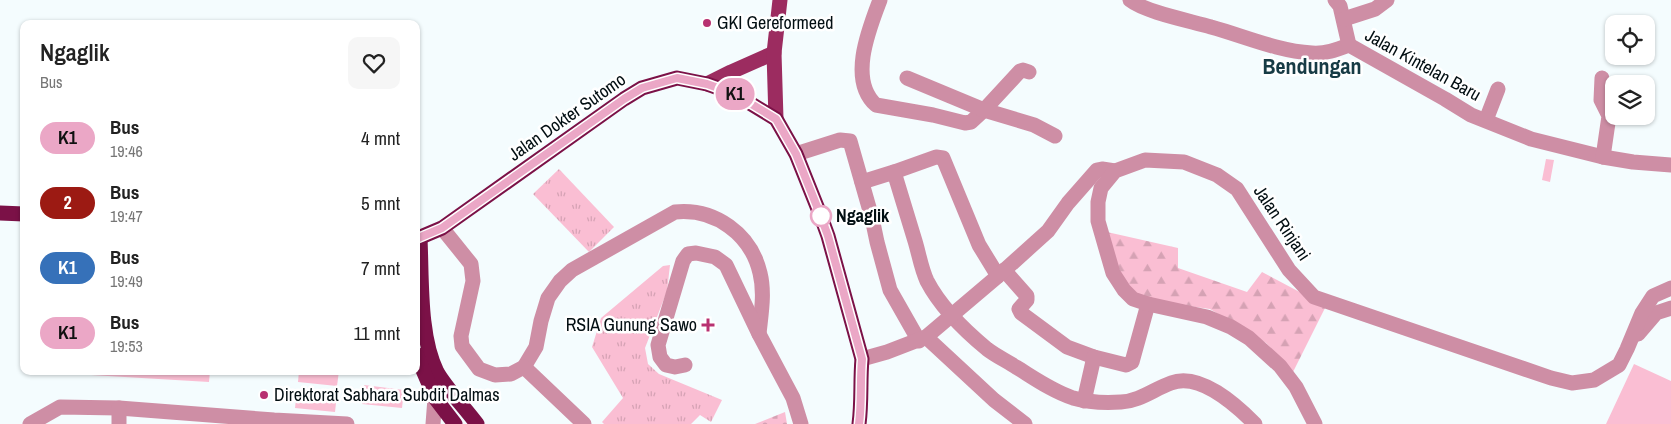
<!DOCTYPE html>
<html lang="id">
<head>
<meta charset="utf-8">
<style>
	:root { --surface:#fff; --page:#f6f6f6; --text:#222; --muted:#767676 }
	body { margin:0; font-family:"Archivo Narrow",sans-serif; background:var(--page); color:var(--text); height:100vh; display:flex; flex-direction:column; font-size:19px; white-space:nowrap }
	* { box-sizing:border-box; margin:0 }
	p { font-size:16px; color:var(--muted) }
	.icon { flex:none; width:28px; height:28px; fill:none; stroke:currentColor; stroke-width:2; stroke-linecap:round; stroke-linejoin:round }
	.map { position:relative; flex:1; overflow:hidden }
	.sheet { position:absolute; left:20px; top:20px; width:400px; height:355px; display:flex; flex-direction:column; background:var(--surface); border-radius:10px; box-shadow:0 1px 4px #0004 }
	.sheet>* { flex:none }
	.badge { padding:0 10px; border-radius:16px; font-size:18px; line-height:32px }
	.buttons { position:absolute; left:1605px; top:15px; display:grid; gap:10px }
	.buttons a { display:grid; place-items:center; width:50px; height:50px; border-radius:10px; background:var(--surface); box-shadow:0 1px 4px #0004; font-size:25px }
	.map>.badge { position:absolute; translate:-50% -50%; box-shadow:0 0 0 2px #fff }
	.round { display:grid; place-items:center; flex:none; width:52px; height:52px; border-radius:10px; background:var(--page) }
	.head { display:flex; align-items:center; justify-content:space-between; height:85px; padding:0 20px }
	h1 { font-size:24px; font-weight:600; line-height:38px }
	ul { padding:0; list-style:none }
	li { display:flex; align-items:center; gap:15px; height:65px; padding:0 20px }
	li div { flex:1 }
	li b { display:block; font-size:19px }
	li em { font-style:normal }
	li .badge { min-width:55px; font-weight:700; text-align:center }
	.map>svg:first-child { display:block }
	.grass { fill:url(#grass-tufts) }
	.forest { fill:url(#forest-firs) }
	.cemetery { fill:url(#cemetery-stones) }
	.pitch { fill:#fabed3 }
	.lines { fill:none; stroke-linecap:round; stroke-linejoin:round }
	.minor { stroke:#ce8ea5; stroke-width:15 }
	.major { stroke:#9c2c60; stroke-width:15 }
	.highway { stroke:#7b1147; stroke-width:15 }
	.line-casing { stroke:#fff; stroke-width:11 }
	.line { stroke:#eba7c6; stroke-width:8 }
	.poi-dot { fill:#b83171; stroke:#fff; stroke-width:2 }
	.stop-dot { fill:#fff; stroke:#eba7c6; stroke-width:2.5 }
	.labels { text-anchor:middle; stroke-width:5; stroke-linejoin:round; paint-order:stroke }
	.poi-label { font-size:18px; fill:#020e12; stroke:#fff; text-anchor:start }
	.street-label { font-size:18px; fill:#020e12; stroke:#fff }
	.stop-label { font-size:18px; font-weight:bold; fill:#020e12; stroke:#fff; text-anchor:start }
	.district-label { font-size:22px; font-weight:bold; fill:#173b45; stroke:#fff }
</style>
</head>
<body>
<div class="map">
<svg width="1671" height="424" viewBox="0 0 1671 424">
	<defs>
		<pattern id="grass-tufts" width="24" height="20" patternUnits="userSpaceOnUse" patternTransform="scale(1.25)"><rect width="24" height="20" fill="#fabed3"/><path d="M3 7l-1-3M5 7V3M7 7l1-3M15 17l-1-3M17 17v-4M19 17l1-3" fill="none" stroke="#d5a2b4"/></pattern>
		<pattern id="forest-firs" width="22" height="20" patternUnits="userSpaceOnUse" patternTransform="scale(1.25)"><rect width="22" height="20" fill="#fabed3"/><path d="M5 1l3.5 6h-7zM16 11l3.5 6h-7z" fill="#d5a2b4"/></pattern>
		<pattern id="cemetery-stones" width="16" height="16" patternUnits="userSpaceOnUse" patternTransform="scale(1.25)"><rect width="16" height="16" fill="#fabed3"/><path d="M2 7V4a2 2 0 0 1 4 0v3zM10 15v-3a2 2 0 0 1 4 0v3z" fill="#d5a2b4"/></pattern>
	</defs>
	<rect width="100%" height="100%" fill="#f4fcfe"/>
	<g class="grass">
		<polygon points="559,169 614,227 589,252 533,194"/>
		<polygon points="670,265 667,291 645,348 648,364 659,374 722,400 711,422 700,415 691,424 604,424 602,422 623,398 592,347 601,318 663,266"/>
	</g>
	<polygon class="forest" points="1107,232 1178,248 1178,268 1247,292 1262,272 1326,306 1293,372 1266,343 1210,309 1145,300 1123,281"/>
	<polygon class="cemetery" points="785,412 787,424 755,424"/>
	<g class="pitch">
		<polygon points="1546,159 1554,160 1550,182 1542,180"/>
		<polygon points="1634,364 1671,381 1671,424 1606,424"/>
		<polygon points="91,371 210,371 209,382 91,375"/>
		<polygon points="299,371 339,371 337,386 298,382"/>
		<polygon points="364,385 404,390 402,408 362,404"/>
		<polygon points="297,390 337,394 335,412 295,408"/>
	</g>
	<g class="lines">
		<g class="minor">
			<path d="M 880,0 C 869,29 848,80 876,105 L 933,115 L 965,123 L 971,122 L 984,110 L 1020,71 L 1023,70 L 1029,72"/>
			<path d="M 1130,0 C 1145,12 1191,21 1211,27 C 1244,36 1277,51 1312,53 C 1325,54 1336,50 1349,45 L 1445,99 L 1471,115 L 1531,139 L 1603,157 L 1633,162 L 1671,165"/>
			<polyline points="1335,0 1340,6 1349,45"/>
			<polyline points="1344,19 1375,9 1387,0"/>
			<polyline points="907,78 984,110 1034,125 1055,136"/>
			<polyline points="1602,78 1601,100 1609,116 1603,157"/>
			<polyline points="1486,120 1498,89"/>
			<polyline points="796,154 840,140 850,141 872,218 877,242 890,290 919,341"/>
			<polyline points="894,172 936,157 943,158 979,245 998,276"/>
			<path d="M 862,182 L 894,172 C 901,195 908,218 915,241 C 919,254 921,268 927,281 C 941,308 964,330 987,349 C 996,356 1007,361 1016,367 C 1034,378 1052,391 1073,398 C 1087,402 1106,403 1121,402 C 1140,401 1154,389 1171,383 C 1200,372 1236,405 1255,424"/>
			<path d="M 442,228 L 471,264 L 473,281 L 461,336 L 462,346 L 479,369 L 495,375 L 511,374 L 524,367 L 536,347 L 541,321 L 548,298 L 560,281 L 572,270 L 675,212 C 715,208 751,234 760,273 C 765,293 761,314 759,334"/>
			<polyline points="1004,270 1027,296 1027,300 1019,309 1021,313 1067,347 1094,357 1126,365 1132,362 1148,304"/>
			<polyline points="1638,334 1656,313 1671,308"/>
			<polyline points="926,337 994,400 1025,424"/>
			<polyline points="862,359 887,352 926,337 998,276 1048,231 1068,203 1097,170 1102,169 1115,171"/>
			<polyline points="685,365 675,367 666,365 660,357 658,345 683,261 688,254 696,253 715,257 726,265 759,334 793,398 801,424"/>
			<polyline points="524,367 584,424"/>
			<polyline points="1084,401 1094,357"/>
			<polyline points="30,424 60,407 119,408 274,420 347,424"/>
			<polyline points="119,424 119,408"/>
			<polyline points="433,424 435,398"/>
			<polyline points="1315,424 1296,387 1280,366 1249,338 1231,327 1207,317 1148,304 1133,299 1124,290 1113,273 1098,221 1098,202 1101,188 1115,171 1145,160 1184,162 1217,175 1237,189 1289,270 1314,297 1551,378 1572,383 1594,380 1619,365 1627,349 1642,313 1653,296 1671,288"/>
		</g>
		<g class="major">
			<polyline points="707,84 731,72 774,53"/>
			<polyline points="776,119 774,53 780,0"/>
		</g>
		<g class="highway">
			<polyline points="0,213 24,214"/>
			<path d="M 416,239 L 442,228 L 624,99 L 642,88 L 677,78 L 707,84 L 735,94 L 776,119 L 796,154 L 820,214 L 828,236 L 862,359 C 860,381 862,402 859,424"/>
			<path d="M 420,239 C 422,279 419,336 437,372 C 446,388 466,409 477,424"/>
			<polyline points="416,354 435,398 455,424"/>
		</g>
	</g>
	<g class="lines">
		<defs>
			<path id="line" d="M 416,239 L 442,228 L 624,99 L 642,88 L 677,78 L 707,84 L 735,94 L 776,119 L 796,154 L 820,214 L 828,236 L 862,359 C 860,381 862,402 859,424"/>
		</defs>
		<use href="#line" class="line-casing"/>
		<use href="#line" class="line"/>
	</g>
	<g class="poi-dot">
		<circle cx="707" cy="23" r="5"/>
		<path d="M705.5 317.5h5v5h5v5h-5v5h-5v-5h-5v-5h5z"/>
		<circle cx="264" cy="395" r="5"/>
	</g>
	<circle class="stop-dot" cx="821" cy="216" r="10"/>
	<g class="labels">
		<g class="poi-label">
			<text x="717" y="29">GKI Gereformeed</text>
			<text x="697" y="331" text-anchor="end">RSIA Gunung Sawo</text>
			<text x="274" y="401">Direktorat Sabhara Subdit Dalmas</text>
		</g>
		<g class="street-label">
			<text transform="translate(1423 65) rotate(29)" y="6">Jalan Kintelan Baru</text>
			<text transform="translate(567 117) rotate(-35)" y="6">Jalan Dokter Sutomo</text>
			<text transform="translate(1282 223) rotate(56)" y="6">Jalan Rinjani</text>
		</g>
		<g class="stop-label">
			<text x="836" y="222">Ngaglik</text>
		</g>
		<g class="district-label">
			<text x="1312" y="74">Bendungan</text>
		</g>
	</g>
</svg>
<div class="buttons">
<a><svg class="icon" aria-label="locate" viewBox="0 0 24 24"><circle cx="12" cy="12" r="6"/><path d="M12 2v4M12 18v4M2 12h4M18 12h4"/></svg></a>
<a><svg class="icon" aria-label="layers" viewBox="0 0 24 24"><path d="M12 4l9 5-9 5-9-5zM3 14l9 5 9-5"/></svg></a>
</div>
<b class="badge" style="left:735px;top:94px;background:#eba7c6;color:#111">K1</b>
<section class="sheet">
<div class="head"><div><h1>Ngaglik</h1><p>Bus</p></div><a class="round"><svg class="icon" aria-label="heart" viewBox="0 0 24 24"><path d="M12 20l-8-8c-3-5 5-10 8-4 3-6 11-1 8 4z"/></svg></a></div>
<ul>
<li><span class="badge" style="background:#eba7c6;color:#111">K1</span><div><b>Bus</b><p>19:46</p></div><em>4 mnt</em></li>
<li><span class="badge" style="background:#9c1a13;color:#fff">2</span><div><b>Bus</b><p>19:47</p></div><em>5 mnt</em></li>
<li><span class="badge" style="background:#3671b9;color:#fff">K1</span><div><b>Bus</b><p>19:49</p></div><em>7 mnt</em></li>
<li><span class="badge" style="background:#eba7c6;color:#111">K1</span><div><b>Bus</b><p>19:53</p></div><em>11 mnt</em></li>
</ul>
</section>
</div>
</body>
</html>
